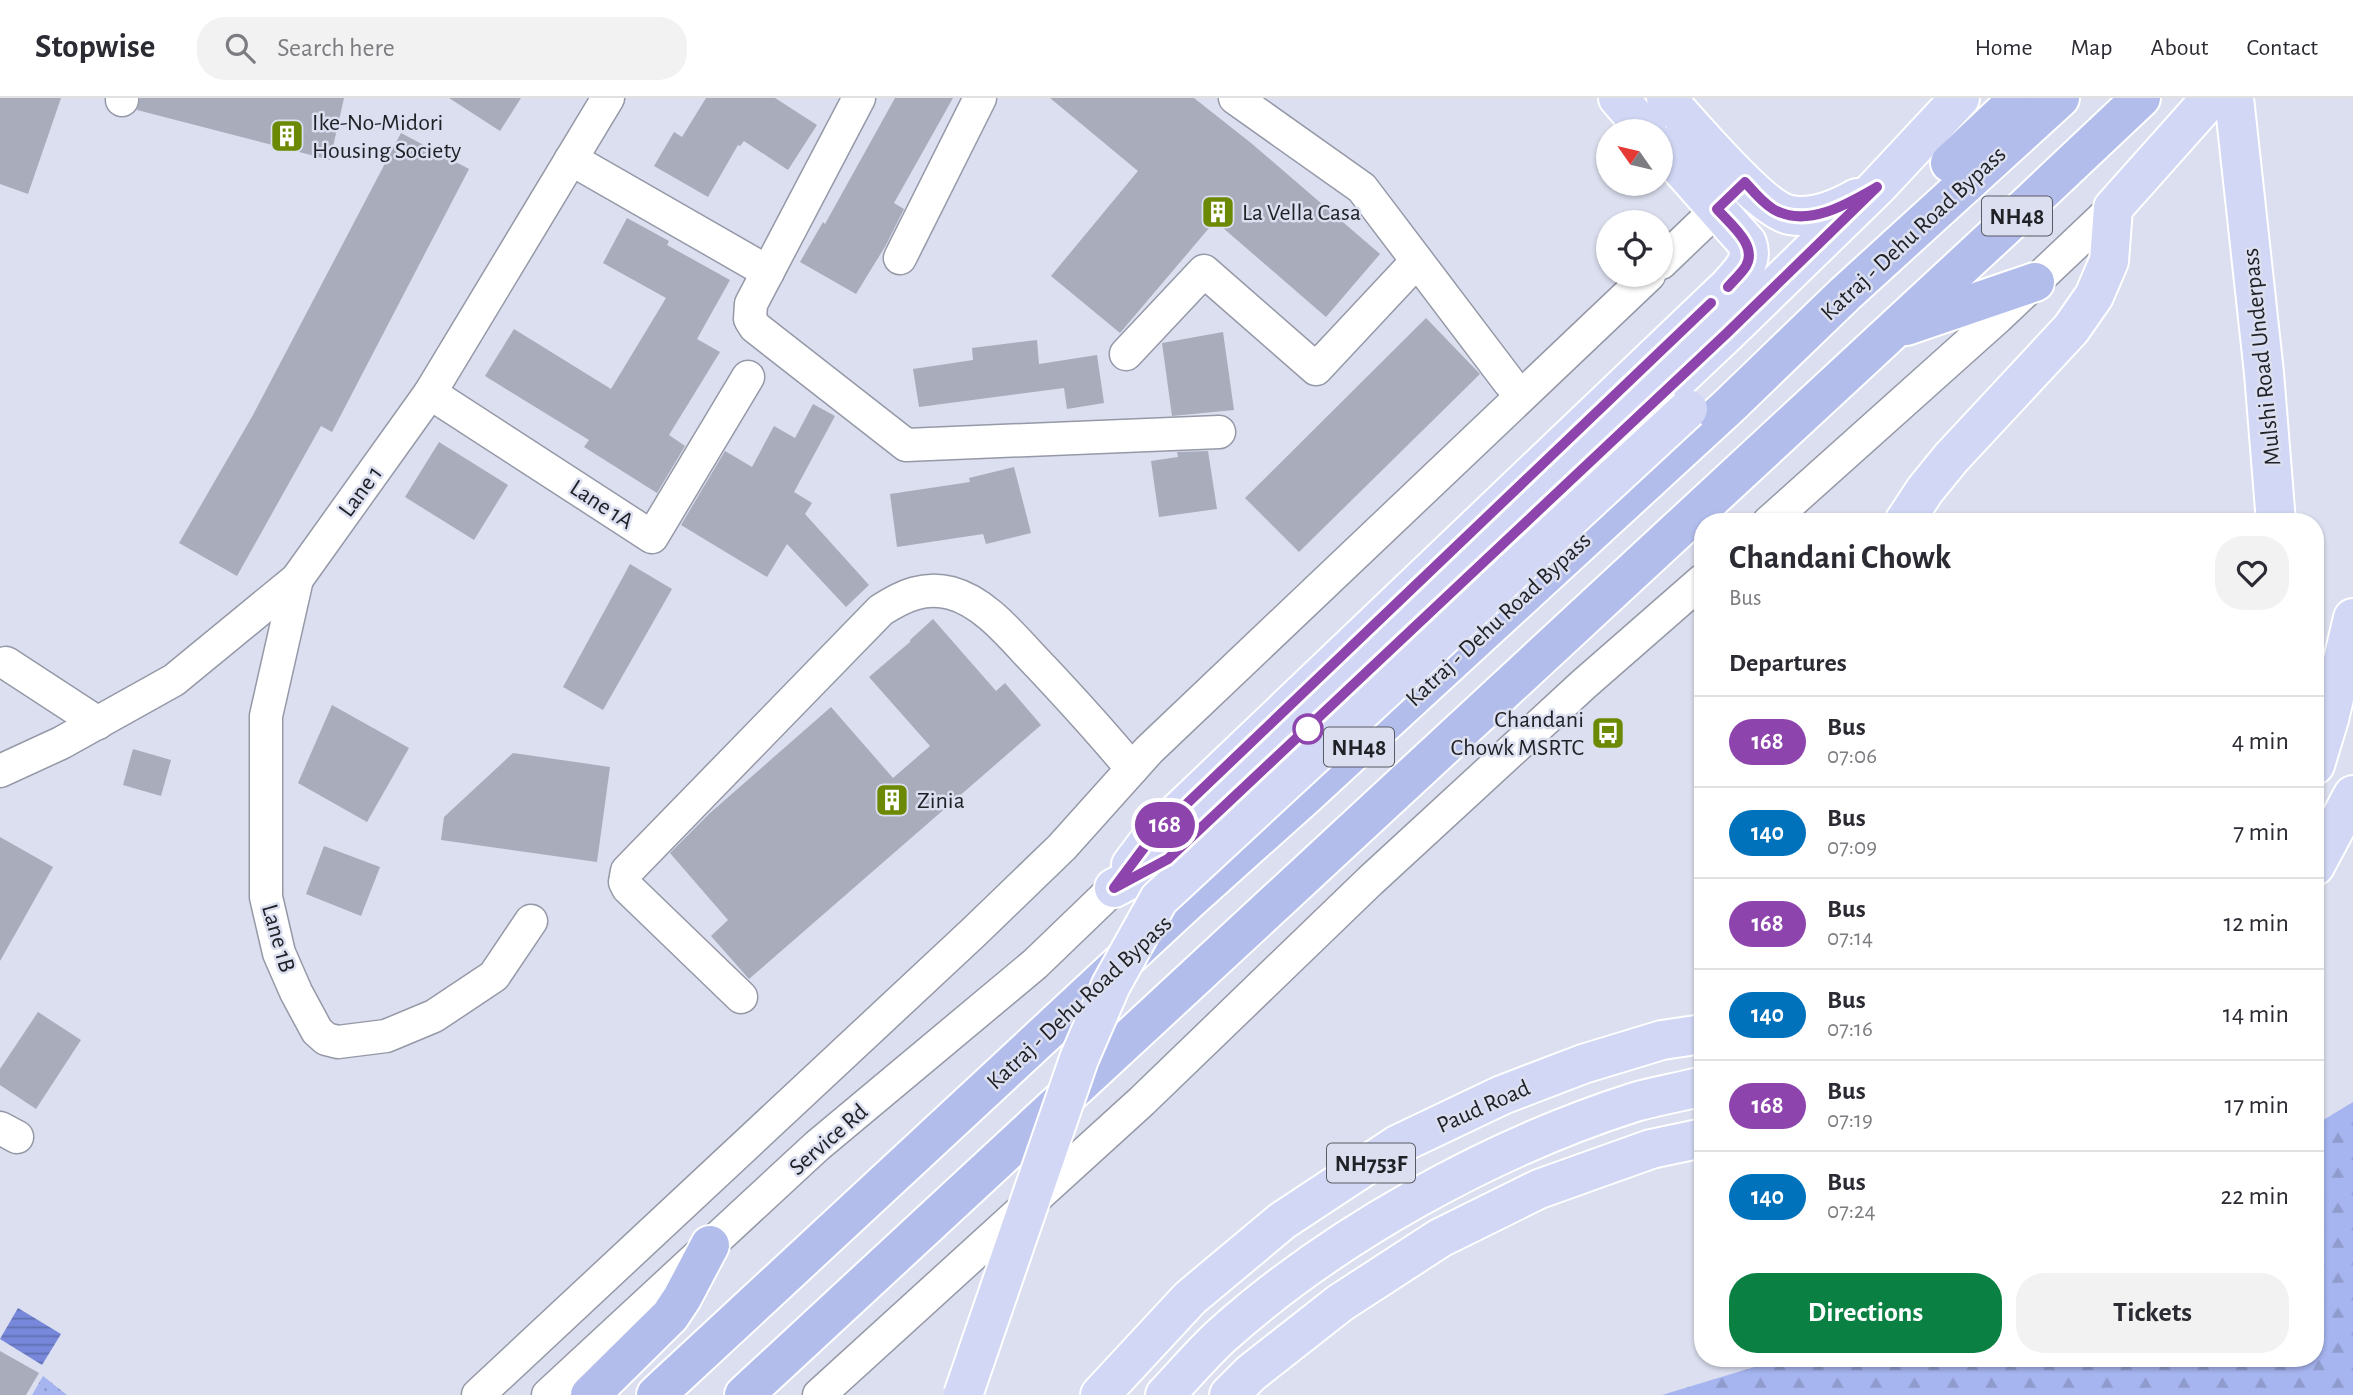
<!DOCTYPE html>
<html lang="en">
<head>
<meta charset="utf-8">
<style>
	:root { --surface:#fff; --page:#f2f2f3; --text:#2b2b33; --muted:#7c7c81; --line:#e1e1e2; --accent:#0b8043 }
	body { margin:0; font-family:"Alegreya Sans",sans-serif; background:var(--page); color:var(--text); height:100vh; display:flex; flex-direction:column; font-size:26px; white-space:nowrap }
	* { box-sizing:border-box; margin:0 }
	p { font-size:23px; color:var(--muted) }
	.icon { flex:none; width:38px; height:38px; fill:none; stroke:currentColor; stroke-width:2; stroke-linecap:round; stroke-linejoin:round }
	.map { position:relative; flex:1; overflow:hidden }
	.panel { position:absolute; left:1694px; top:415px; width:630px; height:854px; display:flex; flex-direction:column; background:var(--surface); border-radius:28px; box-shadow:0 2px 5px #0004 }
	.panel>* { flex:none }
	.badge { padding:0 14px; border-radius:23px; font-size:24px; line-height:46px }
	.needle { width:46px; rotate:304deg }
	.fabs { position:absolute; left:1596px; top:21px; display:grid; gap:14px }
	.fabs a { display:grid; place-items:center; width:77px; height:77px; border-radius:50%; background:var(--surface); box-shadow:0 2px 5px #0004; font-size:35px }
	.map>.badge { position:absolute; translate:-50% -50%; box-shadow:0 0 0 4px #fff }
	h2 { padding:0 35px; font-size:26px; line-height:63px }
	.round { display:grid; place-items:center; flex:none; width:74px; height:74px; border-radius:28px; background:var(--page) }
	.head { display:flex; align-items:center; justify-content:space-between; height:119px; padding:0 35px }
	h1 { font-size:33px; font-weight:600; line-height:52px }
	.action { display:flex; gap:14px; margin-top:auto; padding:14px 35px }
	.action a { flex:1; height:80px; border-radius:28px; background:var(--accent); color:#fff; font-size:28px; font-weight:600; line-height:80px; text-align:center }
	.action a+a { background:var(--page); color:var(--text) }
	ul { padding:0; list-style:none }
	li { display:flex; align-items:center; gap:21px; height:91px; padding:0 35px; border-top:2px solid var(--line) }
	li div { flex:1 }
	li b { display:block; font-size:26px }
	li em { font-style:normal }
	li .badge { min-width:77px; font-weight:700; text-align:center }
	header { display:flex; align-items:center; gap:42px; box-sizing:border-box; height:98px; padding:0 35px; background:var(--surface); border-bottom:2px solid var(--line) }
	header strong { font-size:33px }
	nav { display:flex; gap:38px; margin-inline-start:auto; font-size:24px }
	.search { width:490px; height:63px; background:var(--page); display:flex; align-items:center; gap:18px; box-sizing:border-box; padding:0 24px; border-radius:28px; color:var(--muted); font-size:26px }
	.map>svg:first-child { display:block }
	.grass { fill:url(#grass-dots) }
	.forest { fill:url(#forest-firs) }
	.water { fill:url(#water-rules) }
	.building { fill:#a8acbb }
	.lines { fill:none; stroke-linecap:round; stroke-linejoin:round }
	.minor-casing { stroke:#9599a7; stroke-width:35 }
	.major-casing { stroke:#fff; stroke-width:42 }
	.highway-casing { stroke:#fff; stroke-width:42 }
	.minor { stroke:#fff; stroke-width:32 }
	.major { stroke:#d1d7f4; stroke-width:38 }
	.highway { stroke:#b2bdec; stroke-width:38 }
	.major-bridge-casing { stroke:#fff; stroke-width:42; stroke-linecap:butt }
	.major-bridge { stroke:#d1d7f4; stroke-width:38 }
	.line-casing { stroke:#fff; stroke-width:16 }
	.line { stroke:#8e44ad; stroke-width:10 }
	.stop-dot { fill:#fff; stroke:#8e44ad; stroke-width:3.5 }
	.labels { text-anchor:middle; stroke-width:5; stroke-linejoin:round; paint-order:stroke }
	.shield { fill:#dbdfef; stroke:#585b63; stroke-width:2 }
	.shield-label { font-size:23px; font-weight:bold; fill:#202227 }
	.poi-label { font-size:24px; fill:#202227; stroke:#dbdfef; text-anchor:start }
	.street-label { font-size:24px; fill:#202227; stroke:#dbdfef }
</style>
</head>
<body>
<header>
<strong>Stopwise</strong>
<div class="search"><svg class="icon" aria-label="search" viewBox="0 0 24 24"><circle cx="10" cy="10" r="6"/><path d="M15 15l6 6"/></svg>Search here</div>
<nav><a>Home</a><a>Map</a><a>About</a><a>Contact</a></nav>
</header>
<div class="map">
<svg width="2353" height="1297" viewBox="0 0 2353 1297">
	<defs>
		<pattern id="grass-dots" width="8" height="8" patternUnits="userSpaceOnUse" patternTransform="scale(1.75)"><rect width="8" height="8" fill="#a6b4ef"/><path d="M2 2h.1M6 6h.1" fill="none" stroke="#8f9acd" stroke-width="1.8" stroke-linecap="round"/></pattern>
		<pattern id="forest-firs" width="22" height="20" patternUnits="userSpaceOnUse" patternTransform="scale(1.75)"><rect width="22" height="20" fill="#a6b4ef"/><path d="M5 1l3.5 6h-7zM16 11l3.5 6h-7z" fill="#8f9acd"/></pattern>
		<pattern id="water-rules" width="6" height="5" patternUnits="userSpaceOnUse" patternTransform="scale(1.75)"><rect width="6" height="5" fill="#7788db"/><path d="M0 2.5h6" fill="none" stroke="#616fb2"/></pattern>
	</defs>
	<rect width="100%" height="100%" fill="#dbdfef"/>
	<polygon class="grass" points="43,1278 67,1297 32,1297"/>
	<polygon class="forest" points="2353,1004 2353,1297 1662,1297 1784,1260 2315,1260 2315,1027"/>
	<polygon class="water" points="18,1210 61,1236 42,1267 0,1241"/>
	<g class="building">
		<polygon points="0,0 61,0 28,96 0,86"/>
		<polygon points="140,0 344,0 330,62 137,12"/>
		<polygon points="449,0 521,0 500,33"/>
		<polygon points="706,0 775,0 817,27 788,72 744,43 740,48 738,47 708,99 654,68 674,34 682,39"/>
		<polygon points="895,0 953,0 894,105 904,111 886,147 856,196 800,164 823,124 825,126"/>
		<polygon points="1050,0 1194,0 1251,45 1380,156 1326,219 1215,123 1120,235 1051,178 1138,73"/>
		<polygon points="401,35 469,71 332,334 321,328 237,478 179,445 253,317"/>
		<polygon points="627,120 669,143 667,147 730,182 697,241 720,254 669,337 685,348 657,395 584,349 589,342 485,278 514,231 611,291 666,200 603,165"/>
		<polygon points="1426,220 1480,276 1299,454 1245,400"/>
		<polygon points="1223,234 1234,312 1172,318 1162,245"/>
		<polygon points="1037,242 1039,266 1097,257 1104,305 1067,311 1064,290 919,309 913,271 973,262 972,250"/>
		<polygon points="813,306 835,318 794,394 812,405 805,416 869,487 846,509 787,446 767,479 681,427 725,353 752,369 774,328 795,340"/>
		<polygon points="439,344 508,387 474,442 405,399"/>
		<polygon points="1208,353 1217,411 1159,419 1151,363 1178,359 1177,354"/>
		<polygon points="1014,369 1031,435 986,446 983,436 897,449 890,396 970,384 969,380"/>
		<polygon points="630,466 672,491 603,612 563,589"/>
		<polygon points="933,521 996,593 1005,585 1041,627 749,881 711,838 728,822 670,755 710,715 831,609 893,680 930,648 869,579 910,544 910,542"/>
		<polygon points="332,607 409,650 367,724 298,685"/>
		<polygon points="133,651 171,662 161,698 123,687"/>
		<polygon points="513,655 610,669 597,764 441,742 444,719"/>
		<polygon points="0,739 53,769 0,863"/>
		<polygon points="324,748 380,769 361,818 306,796"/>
		<polygon points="38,914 81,942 36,1011 0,987 0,971"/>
		<polygon points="0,1253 39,1275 26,1297 0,1297"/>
	</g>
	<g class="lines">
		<defs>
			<g id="minor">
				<polyline points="859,0 751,206 750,221 755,229 906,347 1219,334"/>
				<polyline points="1235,0 1362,90 1509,284"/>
				<polyline points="122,2 122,0"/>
				<polyline points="571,61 768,174"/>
				<polyline points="900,160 980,0"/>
				<polyline points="1661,165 1734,95"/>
				<polyline points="1126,256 1204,173 1316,271 1417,163"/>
				<polyline points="430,295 652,439 748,279"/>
				<polyline points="1769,424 1998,219 2113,110"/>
				<polyline points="297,481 266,618 266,799 279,855 296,894 317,933 326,941 338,944 386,938 434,918 494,878 531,823"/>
				<polyline points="6,565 98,625"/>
				<polyline points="0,673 61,645 174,582 297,481 430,295 608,0"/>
				<path d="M 741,899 L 628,790 L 625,784 L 627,773 L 881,512 C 903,498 924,488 951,495 C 988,505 1016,544 1042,570 C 1073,603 1103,636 1132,671"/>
				<polyline points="0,1030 17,1039"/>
				<polyline points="478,1297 974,834 1062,749 1149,652 1649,177"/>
				<polyline points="548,1297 817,1048 1035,866 1114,790"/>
				<polyline points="819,1297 1142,1003 1370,783 1584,586 1703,482"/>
			</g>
			<g id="major">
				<polyline points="1618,0 1647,33"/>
				<path d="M 1666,0 C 1690,26 1761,112 1790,117 C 1813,121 1838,111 1857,100"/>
				<polyline points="2234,0 2264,275 2276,424"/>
				<polyline points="1904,424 1925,392 1951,360 2071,231 2094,198 2109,163 2113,110 2211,0"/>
				<polyline points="2315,667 2329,621 2353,520"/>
				<path d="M 1131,767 L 1152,739 L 1728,189 C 1740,175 1754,164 1747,145 L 1661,48"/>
				<polyline points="2315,768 2353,697"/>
				<polyline points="1114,790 1168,761 1247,688 1727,235 1877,89 1960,0"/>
				<polyline points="1100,1297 1190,1200 1282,1123 1397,1047 1502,997 1583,966 1662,942 1703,936"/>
				<path d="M 1165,1297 C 1183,1278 1201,1257 1220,1239 C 1333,1137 1491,1050 1635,1004 C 1657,998 1680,994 1703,988"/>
				<polyline points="1229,1297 1251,1275 1340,1205 1440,1140 1539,1091 1651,1051 1703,1040"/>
			</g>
			<g id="highway">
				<polyline points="1950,65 2019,0"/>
				<polyline points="1906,228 2035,184"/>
				<polyline points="590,1297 670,1218 682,1200 710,1147"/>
				<polyline points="656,1297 1189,802 1305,698 1729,308 1845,196 2060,0"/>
				<polyline points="744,1297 1998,135 2141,0"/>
			</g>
		</defs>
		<use href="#minor" class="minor-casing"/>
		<use href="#major" class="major-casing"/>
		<use href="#highway" class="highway-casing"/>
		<use href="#minor" class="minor"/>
		<use href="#major" class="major"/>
		<use href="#highway" class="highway"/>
		<defs>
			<polyline id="major-bridge" points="963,1297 1079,961 1111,887 1159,801 1688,311"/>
		</defs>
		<use href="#major-bridge" class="major-bridge-casing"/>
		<use href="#major-bridge" class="major-bridge"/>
	</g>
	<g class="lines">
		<defs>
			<path id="line" d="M 1711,205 L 1152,739 L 1114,790 L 1168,761 L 1727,235 L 1877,89 C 1848,106 1806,131 1773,111 C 1762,104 1753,93 1745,84 L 1717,111 C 1730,126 1758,147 1746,168 C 1742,175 1733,183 1728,189"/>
		</defs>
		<use href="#line" class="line-casing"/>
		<use href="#line" class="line"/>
	</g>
	<defs>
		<symbol id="building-square" viewBox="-11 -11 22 22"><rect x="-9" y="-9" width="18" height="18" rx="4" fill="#6b8903" stroke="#dbdfef"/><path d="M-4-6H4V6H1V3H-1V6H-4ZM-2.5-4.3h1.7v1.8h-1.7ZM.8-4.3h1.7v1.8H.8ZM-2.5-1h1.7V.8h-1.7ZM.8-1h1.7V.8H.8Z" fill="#fff"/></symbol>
		<symbol id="bus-square" viewBox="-11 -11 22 22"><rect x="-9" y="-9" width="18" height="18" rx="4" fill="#6b8903" stroke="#dbdfef"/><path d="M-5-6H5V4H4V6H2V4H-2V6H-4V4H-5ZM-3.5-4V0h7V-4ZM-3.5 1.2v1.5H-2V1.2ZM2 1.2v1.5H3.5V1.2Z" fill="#fff"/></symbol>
	</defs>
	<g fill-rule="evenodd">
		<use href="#building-square" x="268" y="19" width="38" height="38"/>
		<use href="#building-square" x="1199" y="95" width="38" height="38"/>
		<use href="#bus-square" x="1589" y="616" width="38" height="38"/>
		<use href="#building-square" x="873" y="683" width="38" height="38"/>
	</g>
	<circle class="stop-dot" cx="1308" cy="631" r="14"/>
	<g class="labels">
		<g class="shield">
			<rect x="1982" y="98.5" width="70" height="39" rx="5"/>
			<rect x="1324" y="629.5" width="70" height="39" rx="5"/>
			<rect x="1327" y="1045.5" width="88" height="39" rx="5"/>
		</g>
		<g class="shield-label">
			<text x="2017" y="126">NH48</text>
			<text x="1359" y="657">NH48</text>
			<text x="1371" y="1073">NH753F</text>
		</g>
		<g class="poi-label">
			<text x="312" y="32">Ike-No-Midori<tspan x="312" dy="28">Housing Society</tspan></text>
			<text x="1242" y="122">La Vella Casa</text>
			<text x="1584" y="629" text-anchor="end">Chandani<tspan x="1584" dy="28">Chowk MSRTC</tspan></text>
			<text x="917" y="710">Zinia</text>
		</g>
		<g class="street-label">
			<text transform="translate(1913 135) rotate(-43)" y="8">Katraj - Dehu Road Bypass</text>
			<text transform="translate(2261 259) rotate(-96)" y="8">Mulshi Road Underpass</text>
			<text transform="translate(360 393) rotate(-54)" y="8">Lane 1</text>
			<text transform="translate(602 406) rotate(33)" y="8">Lane 1A</text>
			<text transform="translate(1498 521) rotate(-43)" y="8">Katraj - Dehu Road Bypass</text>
			<text transform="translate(279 840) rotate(74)" y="8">Lane 1B</text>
			<text transform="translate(1079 904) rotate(-43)" y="8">Katraj - Dehu Road Bypass</text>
			<text transform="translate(1483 1008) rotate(-24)" y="8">Paud Road</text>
			<text transform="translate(828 1041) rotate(-41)" y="8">Service Rd</text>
		</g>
	</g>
</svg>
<div class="fabs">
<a><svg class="needle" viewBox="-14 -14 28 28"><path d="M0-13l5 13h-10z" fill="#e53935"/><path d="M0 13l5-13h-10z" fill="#7c7c81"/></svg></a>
<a><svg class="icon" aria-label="locate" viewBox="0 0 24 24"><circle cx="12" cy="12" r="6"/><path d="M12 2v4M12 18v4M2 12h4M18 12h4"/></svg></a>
</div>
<b class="badge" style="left:1165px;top:727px;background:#8e44ad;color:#fff">168</b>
<section class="panel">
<div class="head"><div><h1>Chandani Chowk</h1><p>Bus</p></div><a class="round"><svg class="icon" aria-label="heart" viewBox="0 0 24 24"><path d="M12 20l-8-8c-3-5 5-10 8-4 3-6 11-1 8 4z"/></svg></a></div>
<h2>Departures</h2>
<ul>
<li><span class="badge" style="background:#8e44ad;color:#fff">168</span><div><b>Bus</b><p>07:06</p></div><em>4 min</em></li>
<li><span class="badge" style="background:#0072bc;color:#fff">140</span><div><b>Bus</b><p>07:09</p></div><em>7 min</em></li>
<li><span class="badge" style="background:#8e44ad;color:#fff">168</span><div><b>Bus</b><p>07:14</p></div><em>12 min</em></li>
<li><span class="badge" style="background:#0072bc;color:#fff">140</span><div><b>Bus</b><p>07:16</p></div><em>14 min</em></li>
<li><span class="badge" style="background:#8e44ad;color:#fff">168</span><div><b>Bus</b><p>07:19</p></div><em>17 min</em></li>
<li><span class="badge" style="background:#0072bc;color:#fff">140</span><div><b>Bus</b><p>07:24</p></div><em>22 min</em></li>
</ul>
<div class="action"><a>Directions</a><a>Tickets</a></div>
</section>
</div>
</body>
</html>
